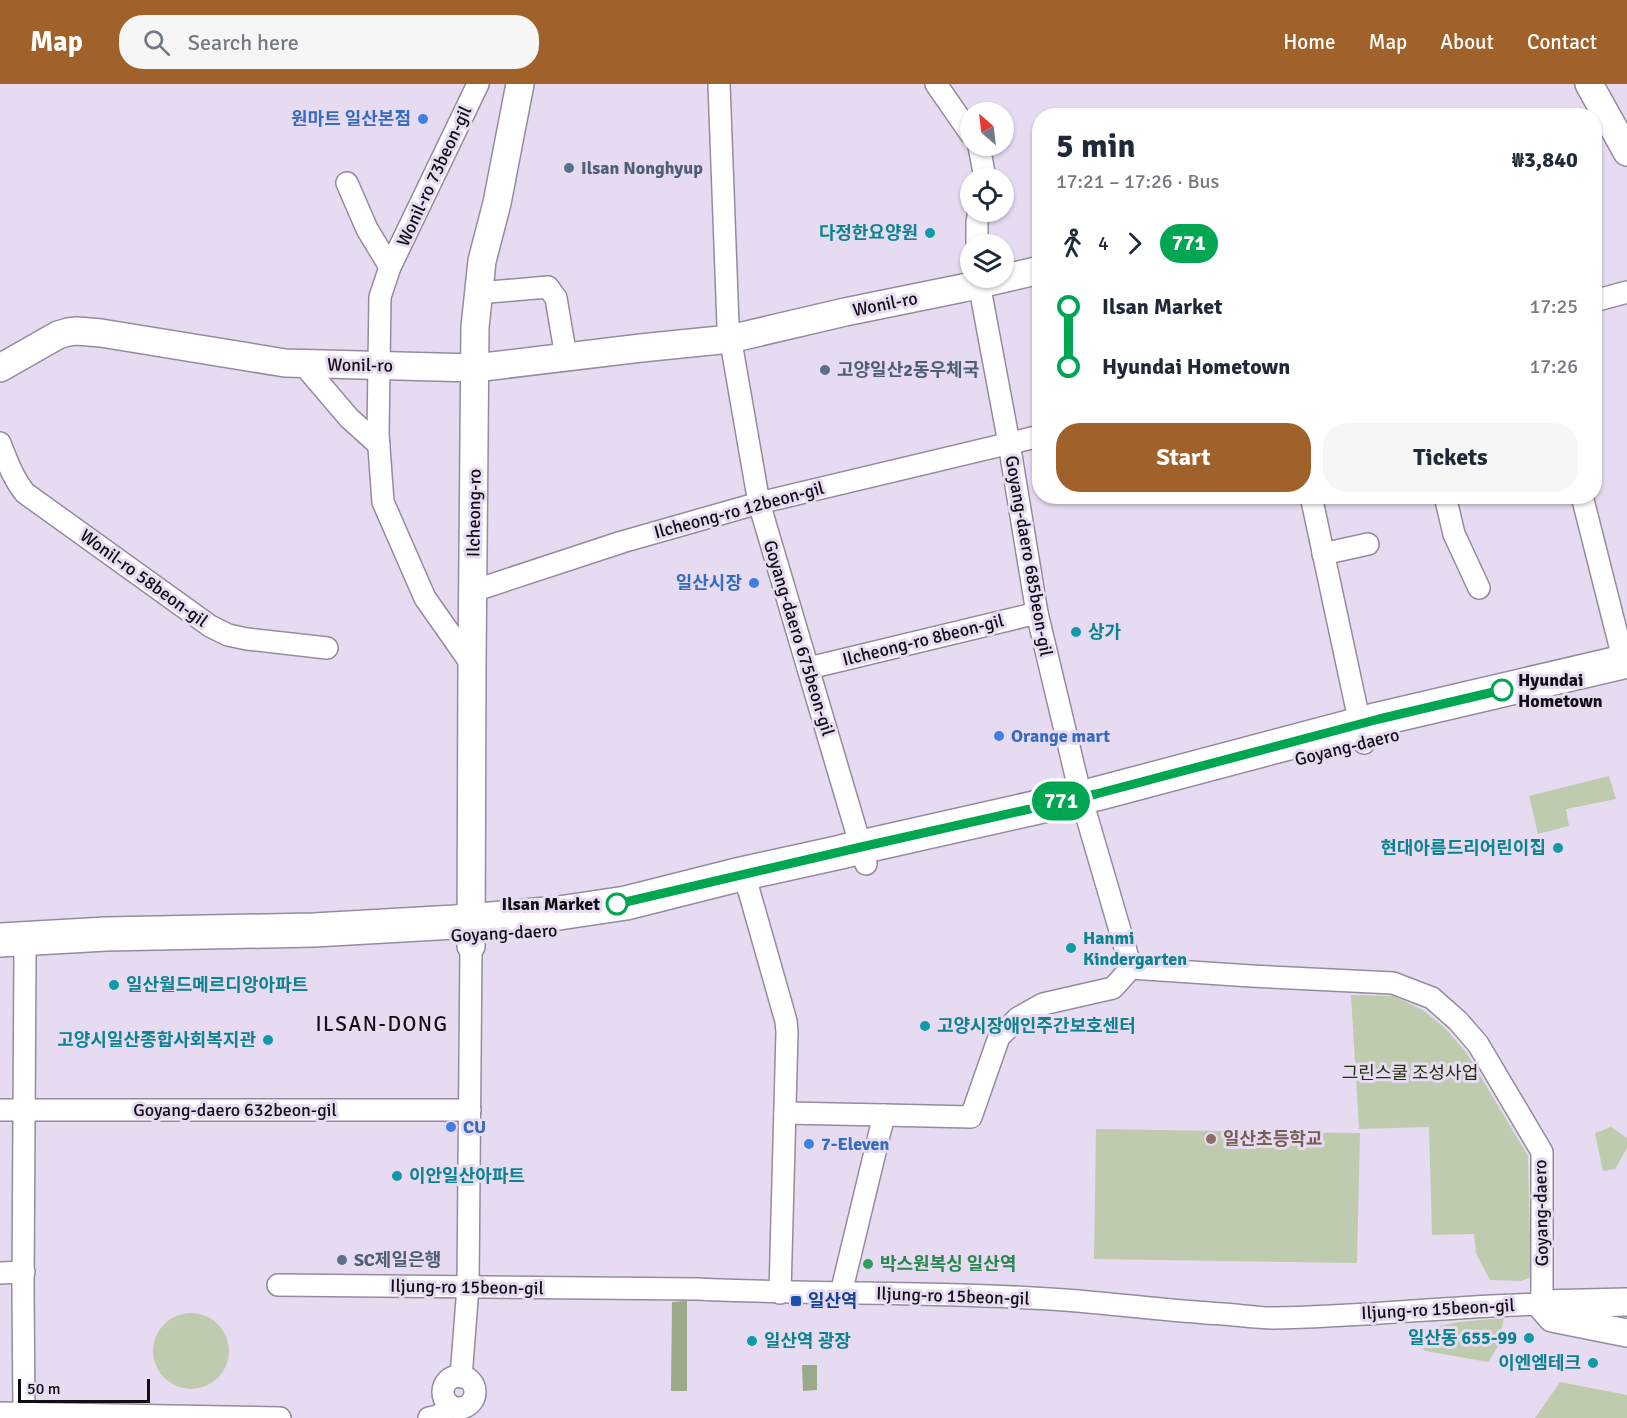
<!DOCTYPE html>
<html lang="en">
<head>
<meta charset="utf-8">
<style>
	:root { --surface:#fff; --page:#f6f6f7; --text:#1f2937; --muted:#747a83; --accent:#a1612a }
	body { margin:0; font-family:Signika,"Noto Sans KR",sans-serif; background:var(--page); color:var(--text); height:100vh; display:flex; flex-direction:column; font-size:22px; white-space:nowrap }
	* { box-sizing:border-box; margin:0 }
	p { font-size:20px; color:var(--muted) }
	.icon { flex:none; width:33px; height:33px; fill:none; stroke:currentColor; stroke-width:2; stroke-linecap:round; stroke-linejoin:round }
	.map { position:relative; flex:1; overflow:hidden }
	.side { position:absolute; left:1032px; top:24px; width:570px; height:396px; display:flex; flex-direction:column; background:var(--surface); border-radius:24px; box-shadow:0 2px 4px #0004 }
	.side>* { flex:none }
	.badge { padding:0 12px; border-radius:20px; font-size:21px; line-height:39px }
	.needle { width:39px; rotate:332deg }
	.tools { position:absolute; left:960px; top:18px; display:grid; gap:12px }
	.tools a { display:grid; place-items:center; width:54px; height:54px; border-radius:50%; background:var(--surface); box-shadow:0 2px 4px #0004; font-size:30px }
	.scale { position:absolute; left:18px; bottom:15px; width:132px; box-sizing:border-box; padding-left:6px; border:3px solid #120e16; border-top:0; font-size:16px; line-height:21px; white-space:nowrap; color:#120e16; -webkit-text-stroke:4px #e7dbf1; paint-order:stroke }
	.map>.badge { position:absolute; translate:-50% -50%; box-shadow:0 0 0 3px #fff }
	.legs { display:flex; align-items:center; gap:9px; height:66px; padding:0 24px; font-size:20px }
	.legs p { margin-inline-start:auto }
	.headline { display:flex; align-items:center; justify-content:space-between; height:102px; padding:0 24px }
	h1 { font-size:33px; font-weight:800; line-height:45px }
	.button { display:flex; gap:12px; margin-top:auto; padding:12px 24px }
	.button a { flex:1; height:69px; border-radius:24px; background:var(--accent); color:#fff; font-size:24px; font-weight:800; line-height:69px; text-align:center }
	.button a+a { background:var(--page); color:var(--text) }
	ul { padding:0 24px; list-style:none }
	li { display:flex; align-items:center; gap:21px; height:60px; font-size:22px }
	li i { display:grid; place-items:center; width:9px; height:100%; margin:0 8px; background:currentColor }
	li i::after { content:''; width:15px; height:15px; margin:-8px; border:4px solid; border-radius:50%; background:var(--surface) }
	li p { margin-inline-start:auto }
	li:first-child i { background:linear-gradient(#0000 50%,currentColor 0) }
	li:last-child i { background:linear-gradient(currentColor 50%,#0000 0) }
	header { display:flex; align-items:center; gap:36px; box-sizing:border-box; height:84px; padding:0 30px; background:var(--accent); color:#fff }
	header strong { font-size:28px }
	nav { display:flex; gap:33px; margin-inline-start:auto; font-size:21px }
	.search { width:420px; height:54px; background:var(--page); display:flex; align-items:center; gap:15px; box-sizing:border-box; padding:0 21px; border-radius:24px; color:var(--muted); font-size:22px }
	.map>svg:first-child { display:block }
	.green { fill:#becbaf }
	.forest { fill:#9aa987 }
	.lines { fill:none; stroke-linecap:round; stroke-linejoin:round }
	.minor-casing { stroke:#958b9f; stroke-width:24 }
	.tertiary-casing { stroke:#958b9f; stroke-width:30 }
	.primary-casing { stroke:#958b9f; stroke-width:36 }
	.minor { stroke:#fff; stroke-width:21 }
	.tertiary { stroke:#fff; stroke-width:27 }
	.primary { stroke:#fff; stroke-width:33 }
	.line-1-casing { stroke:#fff; stroke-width:14 }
	.line-1 { stroke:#00a651; stroke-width:9 }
	.shop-dot { fill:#3f7fe0; stroke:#e7dbf1; stroke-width:2 }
	.service-dot { fill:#5c6f8a; stroke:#e7dbf1; stroke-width:2 }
	.culture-dot { fill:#0f9aa8; stroke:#e7dbf1; stroke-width:2 }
	.stop-1-dot { fill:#fff; stroke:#00a651; stroke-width:3 }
	.education-dot { fill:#8d6e63; stroke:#e7dbf1; stroke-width:2 }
	.leisure-dot { fill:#2e9e5b; stroke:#e7dbf1; stroke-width:2 }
	.transit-dot { fill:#1a4fb4; stroke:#e7dbf1; stroke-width:2 }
	.labels { text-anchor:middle; stroke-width:6; stroke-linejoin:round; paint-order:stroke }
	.shop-label { font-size:18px; font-weight:bold; fill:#366cbe; stroke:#e7dbf1; text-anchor:start }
	.service-label { font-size:18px; font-weight:bold; fill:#4e5e75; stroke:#e7dbf1; text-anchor:start }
	.street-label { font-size:18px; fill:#120e16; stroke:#e7dbf1 }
	.culture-label { font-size:18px; font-weight:bold; fill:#0d838f; stroke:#e7dbf1; text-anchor:start }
	.stop-label { font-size:18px; font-weight:bold; fill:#120e16; stroke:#e7dbf1; text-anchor:start }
	.park-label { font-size:18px; fill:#24320a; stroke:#e7dbf1 }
	.education-label { font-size:18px; font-weight:bold; fill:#785e54; stroke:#e7dbf1; text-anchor:start }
	.leisure-label { font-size:18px; font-weight:bold; fill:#27864d; stroke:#e7dbf1; text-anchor:start }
	.transit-label { font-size:18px; font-weight:bold; fill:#164399; stroke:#e7dbf1; text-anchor:start }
	.quarter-label { font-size:21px; letter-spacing:1.5px; fill:#120e16; stroke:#e7dbf1 }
</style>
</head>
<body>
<header>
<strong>Map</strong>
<div class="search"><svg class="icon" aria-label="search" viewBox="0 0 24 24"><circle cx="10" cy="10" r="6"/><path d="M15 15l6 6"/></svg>Search here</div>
<nav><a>Home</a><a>Map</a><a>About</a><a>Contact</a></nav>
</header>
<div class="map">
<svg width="1627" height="1334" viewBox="0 0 1627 1334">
	<rect width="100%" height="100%" fill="#e7dbf1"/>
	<g class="green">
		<polygon points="1609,692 1616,715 1566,725 1569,742 1538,750 1529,712"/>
		<polygon points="1351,911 1393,912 1423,926 1445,944 1466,968 1528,1072 1531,1193 1521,1197 1490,1196 1476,1169 1474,1150 1432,1151 1429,1043 1359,1045"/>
		<polygon points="1611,1043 1627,1054 1627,1064 1615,1085 1603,1087 1595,1049"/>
		<polygon points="1096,1045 1360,1049 1357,1179 1094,1175"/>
		<circle cx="191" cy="1267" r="38"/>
		<polygon points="1504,1234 1497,1264 1488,1278 1426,1267 1413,1258 1406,1249 1459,1238"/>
		<polygon points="1560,1298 1627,1311 1627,1334 1535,1334"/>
	</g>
	<g class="forest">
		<polygon points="687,1217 687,1307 671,1307 672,1218"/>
		<polygon points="802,1281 817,1281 817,1306 803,1307"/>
	</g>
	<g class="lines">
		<defs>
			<g id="minor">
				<polyline points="719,0 728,241 759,419 866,780"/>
				<polyline points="936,0 970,49"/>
				<polyline points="979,62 985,94"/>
				<polyline points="347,99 367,145 390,183"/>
				<polyline points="977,160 977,138 979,128"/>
				<polyline points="978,194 1009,359 1037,529 1081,713 1131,884"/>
				<polyline points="478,209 548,203 556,214 566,273"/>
				<polyline points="1594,217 1627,208"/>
				<polyline points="303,280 349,334 379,361"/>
				<path d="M 0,359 C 7,377 13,394 25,409 L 210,542 L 228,551 L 247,555 L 327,564"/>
				<polyline points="1311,412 1364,659"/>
				<polyline points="1445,412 1454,450 1479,504"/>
				<polyline points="1582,412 1624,578"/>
				<polyline points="1323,470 1368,460"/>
				<polyline points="473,507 622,458 759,419 1040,352"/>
				<polyline points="472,581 425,514 383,418 378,350 380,213 390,183 478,0"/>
				<polyline points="809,584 1037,529"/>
				<polyline points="741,790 749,807 786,937 787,948 780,1209"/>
				<polyline points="0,1026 470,1026"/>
				<polyline points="785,1029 884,1031 841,1209"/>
				<polyline points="884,1031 971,1033 999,953 1018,934 1043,920 1113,904 1131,884"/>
				<polyline points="0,1189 24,1188"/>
				<path d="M 278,1201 L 698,1205 C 820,1211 943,1207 1065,1216 C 1118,1220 1170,1227 1223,1230 C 1240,1231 1256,1234 1273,1234 C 1362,1233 1451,1222 1540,1220 L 1542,1207 L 1542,1068 L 1478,960 L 1458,937 L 1432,914 L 1393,899 L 1251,892 L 1131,884"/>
				<circle cx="459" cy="1308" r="16"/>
				<polyline points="461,1293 468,1203 471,862"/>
				<polyline points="0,1329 280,1334"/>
				<polyline points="24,1330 23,1204 25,868"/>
				<polyline points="429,1334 438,1332 451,1322"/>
			</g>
			<g id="tertiary">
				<polyline points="1589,0 1627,68"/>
				<polyline points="0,284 58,251 68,248 77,247 101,249 285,279 475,284 641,264 730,255 845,228 963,204 1040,186"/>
				<polyline points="471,862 472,581 475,243 482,177 497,119 520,0"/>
				<polyline points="1540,1220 1552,1234 1627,1249"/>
				<polyline points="1540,1220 1627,1218"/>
			</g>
			<polyline id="primary" points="0,856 106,850 314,846 455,838 559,829 626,819 741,790 841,768 861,763 1096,710 1379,635 1627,577"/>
		</defs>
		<use href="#minor" class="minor-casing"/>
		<use href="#tertiary" class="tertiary-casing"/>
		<use href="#primary" class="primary-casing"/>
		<use href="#minor" class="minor"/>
		<use href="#tertiary" class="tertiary"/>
		<use href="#primary" class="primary"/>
	</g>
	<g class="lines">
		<defs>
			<polyline id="line-1" points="617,820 861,763 1096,710 1379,635 1502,606"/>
		</defs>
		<use href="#line-1" class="line-1-casing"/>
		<use href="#line-1" class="line-1"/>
	</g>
	<g class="shop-dot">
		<circle cx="423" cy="35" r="6"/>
		<circle cx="754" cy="499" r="6"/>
		<circle cx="999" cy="652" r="6"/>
		<circle cx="451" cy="1043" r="6"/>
		<circle cx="809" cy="1060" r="6"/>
	</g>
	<g class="service-dot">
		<circle cx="569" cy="84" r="6"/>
		<circle cx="825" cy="286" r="6"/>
		<circle cx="342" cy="1176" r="6"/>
	</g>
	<g class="culture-dot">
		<circle cx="930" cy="149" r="6"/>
		<circle cx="1076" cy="548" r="6"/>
		<circle cx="1558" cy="764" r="6"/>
		<circle cx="1071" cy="864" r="6"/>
		<circle cx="114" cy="901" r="6"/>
		<circle cx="925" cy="942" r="6"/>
		<circle cx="268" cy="956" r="6"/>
		<circle cx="397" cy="1092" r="6"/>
		<circle cx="1529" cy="1254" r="6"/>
		<circle cx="752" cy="1257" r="6"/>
		<circle cx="1593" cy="1279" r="6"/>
	</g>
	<g class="stop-1-dot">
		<circle cx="1502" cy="606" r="10"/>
		<circle cx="617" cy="820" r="10"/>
	</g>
	<circle class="education-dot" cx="1211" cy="1055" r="6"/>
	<circle class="leisure-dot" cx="868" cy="1180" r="6"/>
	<rect class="transit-dot" x="790" y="1211" width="12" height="12" rx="3"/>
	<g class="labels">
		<g class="shop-label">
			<text x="411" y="41" text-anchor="end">원마트 일산본점</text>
			<text x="742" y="505" text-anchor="end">일산시장</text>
			<text x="1011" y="658">Orange mart</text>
			<text x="463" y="1049">CU</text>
			<text x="821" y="1066">7-Eleven</text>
		</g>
		<g class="service-label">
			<text x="581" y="90">Ilsan Nonghyup</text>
			<text x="837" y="292">고양일산2동우체국</text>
			<text x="354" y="1182">SC제일은행</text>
		</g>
		<g class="street-label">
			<text transform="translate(434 92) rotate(-65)" y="6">Wonil-ro 73beon-gil</text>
			<text transform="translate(885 220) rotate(-11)" y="6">Wonil-ro</text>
			<text transform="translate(360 281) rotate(1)" y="6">Wonil-ro</text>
			<text transform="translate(739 426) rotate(-15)" y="6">Ilcheong-ro 12beon-gil</text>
			<text transform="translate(474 429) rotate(-89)" y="6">Ilcheong-ro</text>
			<text transform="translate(1029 472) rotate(80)" y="6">Goyang-daero 685beon-gil</text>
			<text transform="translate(144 494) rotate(36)" y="6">Wonil-ro 58beon-gil</text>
			<text transform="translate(799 554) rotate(73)" y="6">Goyang-daero 675beon-gil</text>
			<text transform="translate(923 556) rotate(-14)" y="6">Ilcheong-ro 8beon-gil</text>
			<text transform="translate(1347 663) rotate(-14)" y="6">Goyang-daero</text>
			<text transform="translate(504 849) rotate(-3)" y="6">Goyang-daero</text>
			<text x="235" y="1032">Goyang-daero 632beon-gil</text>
			<text transform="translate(1541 1129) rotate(-91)" y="6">Goyang-daero</text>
			<text transform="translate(467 1203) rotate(1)" y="6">Iljung-ro 15beon-gil</text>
			<text transform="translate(953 1212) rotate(2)" y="6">Iljung-ro 15beon-gil</text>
			<text transform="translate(1438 1225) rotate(-3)" y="6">Iljung-ro 15beon-gil</text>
		</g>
		<g class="culture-label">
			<text x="918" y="155" text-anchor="end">다정한요양원</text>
			<text x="1088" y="554">상가</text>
			<text x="1546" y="770" text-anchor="end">현대아름드리어린이집</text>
			<text x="1083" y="860">Hanmi<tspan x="1083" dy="21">Kindergarten</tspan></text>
			<text x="126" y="907">일산월드메르디앙아파트</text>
			<text x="937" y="948">고양시장애인주간보호센터</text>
			<text x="256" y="962" text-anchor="end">고양시일산종합사회복지관</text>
			<text x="409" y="1098">이안일산아파트</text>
			<text x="1517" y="1260" text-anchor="end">일산동 655-99</text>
			<text x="764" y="1263">일산역 광장</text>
			<text x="1581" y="1285" text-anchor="end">이엔엠테크</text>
		</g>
		<g class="stop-label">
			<text x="1518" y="602">Hyundai<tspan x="1518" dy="21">Hometown</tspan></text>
			<text x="600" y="826" text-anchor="end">Ilsan Market</text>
		</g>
		<g class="park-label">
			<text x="1410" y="995">그린스쿨 조성사업</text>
		</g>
		<g class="education-label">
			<text x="1223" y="1061">일산초등학교</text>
		</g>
		<g class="leisure-label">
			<text x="880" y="1186">박스원복싱 일산역</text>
		</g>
		<g class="transit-label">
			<text x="808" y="1223">일산역</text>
		</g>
		<g class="quarter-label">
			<text x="382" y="947">ILSAN-DONG</text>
		</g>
	</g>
</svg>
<div class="tools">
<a><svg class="needle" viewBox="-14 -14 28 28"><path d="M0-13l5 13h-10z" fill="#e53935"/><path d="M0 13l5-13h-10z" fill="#747a83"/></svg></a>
<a><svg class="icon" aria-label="locate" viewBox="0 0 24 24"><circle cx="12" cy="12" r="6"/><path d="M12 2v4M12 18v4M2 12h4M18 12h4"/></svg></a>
<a><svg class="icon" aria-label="layers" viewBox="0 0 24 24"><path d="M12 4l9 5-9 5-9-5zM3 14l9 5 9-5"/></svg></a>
</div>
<div class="scale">50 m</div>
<b class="badge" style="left:1061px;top:717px;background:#00a651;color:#fff">771</b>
<section class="side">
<div class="headline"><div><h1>5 min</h1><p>17:21 – 17:26 · Bus</p></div><b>₩3,840</b></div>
<div class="legs"><svg class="icon" aria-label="walk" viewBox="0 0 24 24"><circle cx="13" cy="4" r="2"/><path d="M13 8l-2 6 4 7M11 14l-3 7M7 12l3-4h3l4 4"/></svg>4<svg class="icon" aria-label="forward" viewBox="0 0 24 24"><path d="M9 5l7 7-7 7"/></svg><b class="badge" style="background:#00a651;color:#fff">771</b></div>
<ul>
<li><i style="color:#00a651"></i><b>Ilsan Market</b><p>17:25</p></li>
<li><i style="color:#00a651"></i><b>Hyundai Hometown</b><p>17:26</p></li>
</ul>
<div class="button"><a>Start</a><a>Tickets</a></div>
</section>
</div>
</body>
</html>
